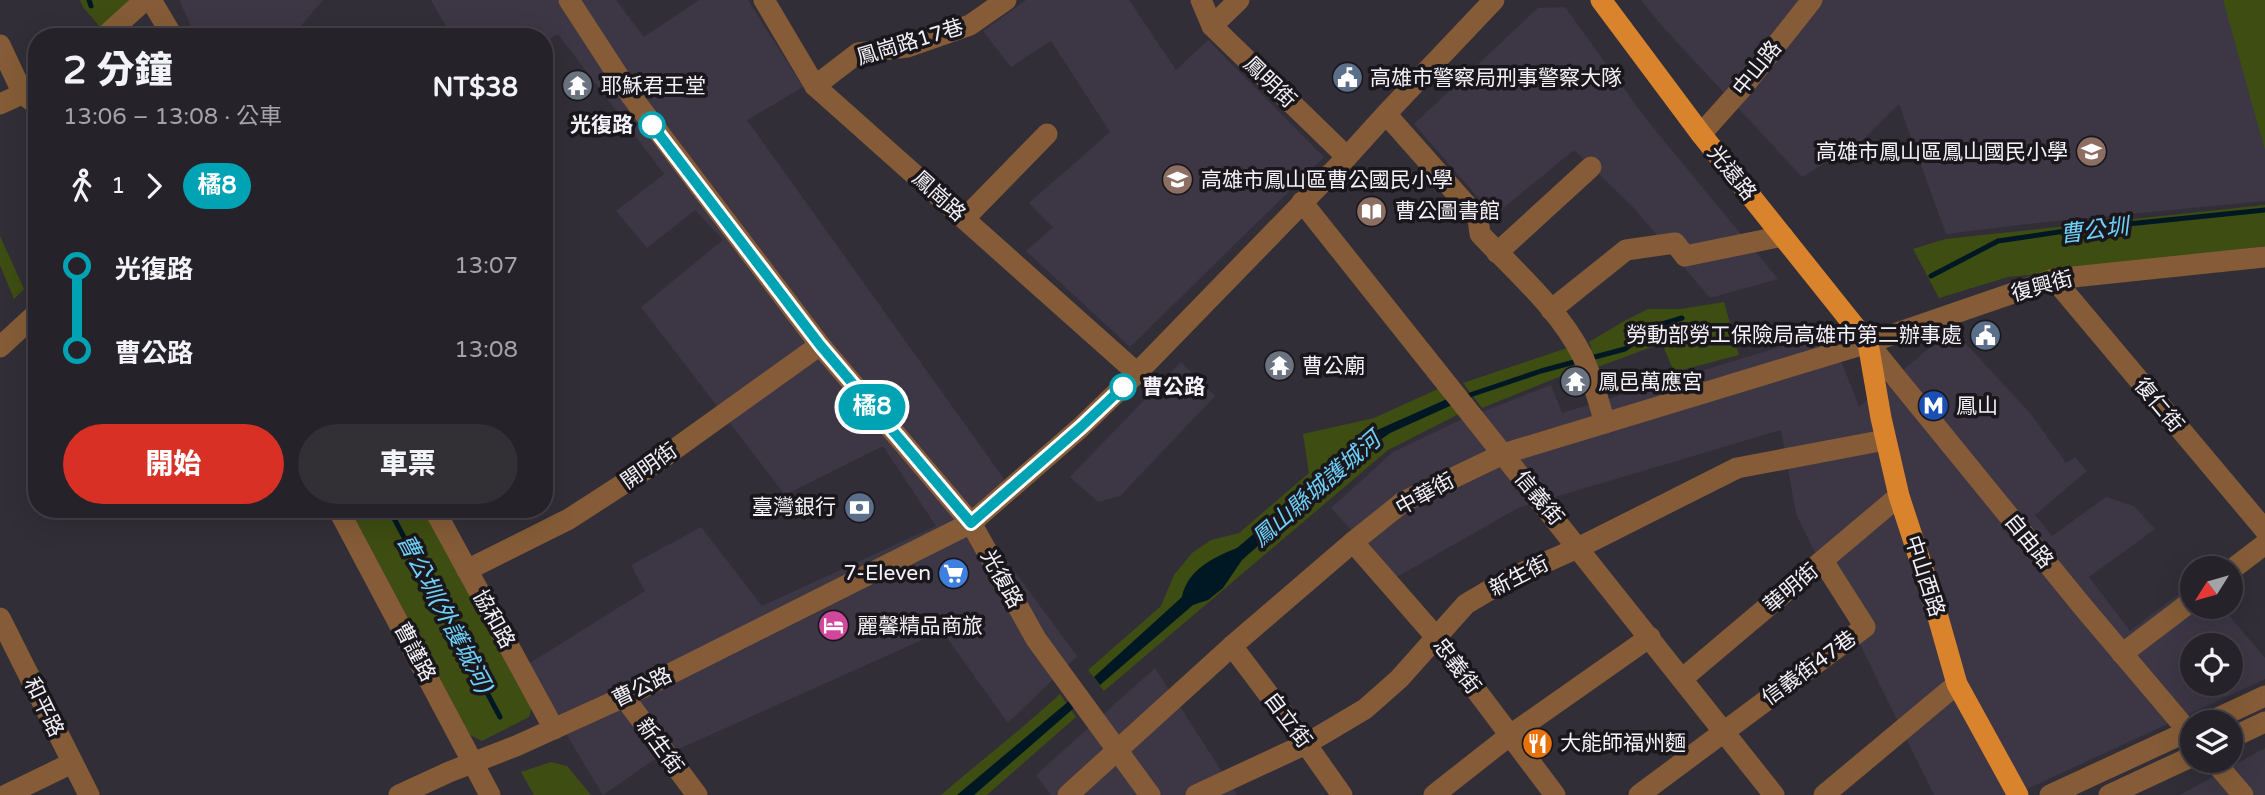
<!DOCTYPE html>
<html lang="zh-TW">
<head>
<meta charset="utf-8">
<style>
	:root { --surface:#262229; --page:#322f35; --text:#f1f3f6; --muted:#a4a4a8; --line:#423f46; --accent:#d93025 }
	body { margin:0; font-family:"Varela Round","Noto Sans TC",sans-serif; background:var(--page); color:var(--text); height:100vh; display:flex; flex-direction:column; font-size:26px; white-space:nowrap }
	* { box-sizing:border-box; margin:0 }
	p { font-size:23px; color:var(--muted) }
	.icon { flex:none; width:38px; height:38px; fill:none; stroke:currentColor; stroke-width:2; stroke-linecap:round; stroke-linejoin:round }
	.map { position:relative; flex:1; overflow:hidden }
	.sheet { position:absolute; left:28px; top:28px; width:525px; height:490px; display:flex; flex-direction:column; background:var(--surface); border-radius:28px; box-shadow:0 7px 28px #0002,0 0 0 2px var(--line) }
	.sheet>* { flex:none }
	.badge { padding:0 14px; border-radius:23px; font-size:24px; line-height:46px }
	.needle { width:46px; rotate:233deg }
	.buttons { position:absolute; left:2180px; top:556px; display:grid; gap:14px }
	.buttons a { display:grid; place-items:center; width:63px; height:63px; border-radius:50%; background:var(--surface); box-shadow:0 7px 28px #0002,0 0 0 2px var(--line); font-size:35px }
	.map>.badge { position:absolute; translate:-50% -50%; box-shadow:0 0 0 4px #fff }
	.legs { display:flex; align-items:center; gap:10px; height:77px; padding:0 35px; font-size:23px }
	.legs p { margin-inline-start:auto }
	.head { display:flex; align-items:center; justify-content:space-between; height:119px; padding:0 35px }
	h1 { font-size:38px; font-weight:800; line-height:52px }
	.button { display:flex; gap:14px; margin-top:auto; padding:14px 35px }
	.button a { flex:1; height:80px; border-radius:42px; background:var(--accent); color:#fff; font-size:28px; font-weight:800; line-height:80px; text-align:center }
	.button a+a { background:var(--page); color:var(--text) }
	ul { padding:0 35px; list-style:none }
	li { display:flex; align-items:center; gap:24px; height:84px; font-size:26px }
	li i { display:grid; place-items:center; width:10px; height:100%; margin:0 9px; background:currentColor }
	li i::after { content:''; width:18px; height:18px; margin:-9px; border:5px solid; border-radius:50%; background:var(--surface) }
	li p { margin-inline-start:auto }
	li:first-child i { background:linear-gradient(#0000 50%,currentColor 0) }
	li:last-child i { background:linear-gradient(currentColor 50%,#0000 0) }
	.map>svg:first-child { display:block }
	.built { fill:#3d3645; fill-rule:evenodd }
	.green { fill:#3e4d12 }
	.water { fill:#001823 }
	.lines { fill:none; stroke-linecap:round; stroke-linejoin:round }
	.stream { stroke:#001823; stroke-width:5 }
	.minor { stroke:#855c37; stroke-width:21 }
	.major { stroke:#d9842d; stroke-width:21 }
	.line-1-casing { stroke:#fff; stroke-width:16 }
	.line-1 { stroke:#00a3b4; stroke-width:10 }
	.stop-1-dot { fill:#fff; stroke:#00a3b4; stroke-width:3.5 }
	.labels { text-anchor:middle; stroke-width:7; stroke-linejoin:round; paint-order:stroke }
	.street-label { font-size:21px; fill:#f3f1f7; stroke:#19171b }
	.poi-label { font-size:21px; fill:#f3f1f7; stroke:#19171b; text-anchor:start }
	.stop-label { font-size:21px; font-weight:bold; fill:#f3f1f7; stroke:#19171b; text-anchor:end }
	.water-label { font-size:23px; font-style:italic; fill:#6fd0fb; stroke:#19171b }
</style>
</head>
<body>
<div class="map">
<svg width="2265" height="795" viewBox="0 0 2265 795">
	<rect width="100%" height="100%" fill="#322e37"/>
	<g class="built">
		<polygon points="179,0 323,0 300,27 286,27 272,37 196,37"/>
		<polygon points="431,0 616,0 644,37 699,0 748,0 803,87 747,120 1007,483 971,512 1077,656 1008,723 942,631 652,761 603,795 568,737 530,663 645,591 631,565 701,527 762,606 936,526 883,446 785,495 641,307 723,240 695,210 647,248 616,211 664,174 558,34 544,43 544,37 455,37 445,25"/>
		<polygon points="1026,0 1129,0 1176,70 1208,40 1324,157 1130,347 1026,251 1053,227 1029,203 1110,132 1051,41 1011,67 983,31"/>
		<polygon points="1641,0 2265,0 2265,201 2037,223 1946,234 1899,104 1864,139 1802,177 1662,26"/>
		<polygon points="1565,7 1646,119 1778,279 1710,298 1634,208 1574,150 1494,216 1414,124 1538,8"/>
		<path d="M 1952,329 L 2031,414 L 2066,463 L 2075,457 L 2087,471 L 2035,515 L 2052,536 L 2106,497 L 2134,506 L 2155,529 L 2089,577 L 2130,631 L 2193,583 L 2193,607 L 2222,607 L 2265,658 L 2265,679 L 2014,795 L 1934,795 L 1796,514 L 1781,430 L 1518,508 L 1395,578 L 1331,508 L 1393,452 L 1456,422 L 1551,385 L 1562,413 L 1830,332 L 1859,407 ZM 2193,646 L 2231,646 L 2231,684 L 2193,684 Z"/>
		<polygon points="1181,362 1215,396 1120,496 1098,502 1070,477"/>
		<polygon points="1155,668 1237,795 1051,795 1036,775"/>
		<polygon points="2265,748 2265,795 2180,795"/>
	</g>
	<g class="green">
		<polygon points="80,0 140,0 106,34 83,7"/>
		<polygon points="2223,0 2265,0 2265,150"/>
		<polygon points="2265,205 2265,246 2061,272 2008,277 1939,298 1913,249 1945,239"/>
		<polygon points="0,236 24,289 14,299 0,265"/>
		<polygon points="1724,302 1739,355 1674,372 1662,343 1598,367 1589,342 1626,320 1648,309 1681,309"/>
		<polygon points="1570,347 1579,369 1482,408 1463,383"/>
		<polygon points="1440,388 1459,414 1388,450 1104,691 1088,670 1161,606 1174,575 1192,553 1211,540 1239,533 1309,473 1303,434 1374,418"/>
		<polygon points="350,509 423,509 532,707 529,717 482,741 470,735"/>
		<path d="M 1060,694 L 1076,717 L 987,795 L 941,795 C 980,761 1021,730 1060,694 Z"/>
		<polygon points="551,762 567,766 591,795 534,795 521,772"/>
	</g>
	<g class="water">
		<path d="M 1447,399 L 1452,405 L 1390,433 L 1369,448 L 1242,560 L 1223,588 L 1208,600 L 1193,605 L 1100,685 L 1094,677 L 1182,597 C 1187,570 1214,557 1237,548 L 1375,431 Z"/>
		<polygon points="1069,701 1074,708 974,795 957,795"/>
	</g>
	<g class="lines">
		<g class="stream">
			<polyline points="89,0 91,6"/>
			<polyline points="1931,276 1998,241 2079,229 2265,210"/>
			<polyline points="1591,358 1625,349 1659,325 1682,318"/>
			<polyline points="1464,397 1541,371 1578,361"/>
			<polyline points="389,509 500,717"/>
		</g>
		<g class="minor">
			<polyline points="151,0 173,37"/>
			<polyline points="569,0 632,97 820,345 971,523 1036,639 1150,795"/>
			<polyline points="764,0 815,86 1137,373"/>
			<polyline points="1201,0 1212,26 1347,157"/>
			<polyline points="1212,26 1239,0"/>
			<polyline points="104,37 145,0"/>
			<polyline points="0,45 23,94 37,105"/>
			<polyline points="815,86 858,53 907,47 970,25 1006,0"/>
			<polyline points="0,104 35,88"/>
			<path d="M 1386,114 L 1478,218 L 1480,234 C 1515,271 1559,309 1582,355 C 1592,376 1598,400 1605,423"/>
			<polyline points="1701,134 1743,87 1812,0"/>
			<path d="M 1302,202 C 1460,399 1618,596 1774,795"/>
			<polyline points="965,218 1047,134"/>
			<polyline points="1497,253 1591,167"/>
			<polyline points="2054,279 2265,530"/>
			<polyline points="1551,310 1626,250 1675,243 1685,256 1783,236"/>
			<polyline points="1868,343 2083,607 2193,737"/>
			<polyline points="0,347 37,313"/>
			<polyline points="338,509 490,795"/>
			<polyline points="434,509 554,729"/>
			<polyline points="1353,542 1436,637 1555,795"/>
			<polyline points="467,570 569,519 654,464 820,345"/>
			<polyline points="2231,570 2265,544"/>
			<polyline points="0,618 89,795"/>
			<polyline points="1232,646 1306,744 1342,795"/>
			<polyline points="2122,654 2193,600"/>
			<polyline points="1682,679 1899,496"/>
			<polyline points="624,697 697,795"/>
			<polyline points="2207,723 2265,696"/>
			<polyline points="2231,738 2265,722"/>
			<polyline points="2214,761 2243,795"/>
			<polyline points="6,795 72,763"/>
			<polyline points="399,795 449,772 516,746 624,697 971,523 1081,427 1137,373 1347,157 1386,114 1494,0"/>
			<polyline points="1068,795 1232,646 1353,542 1403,502 1503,454 1868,343 2054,279 2265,257"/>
			<polyline points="1196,795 1306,744 1365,709 1399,679 1466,604 1510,578 1580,547 1737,468 1885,440"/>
			<polyline points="1434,795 1509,736 1650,637"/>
			<polyline points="1639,795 1865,627 1823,561"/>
			<polyline points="1824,795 1957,684"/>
			<polyline points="2050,795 2193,729"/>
			<polyline points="2109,795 2193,756"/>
		</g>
		<polyline class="major" points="1601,0 1701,134 1868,343 1881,418 1899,496 1934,603 1957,684 2018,795"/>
	</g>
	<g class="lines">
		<defs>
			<polyline id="line-1" points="652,125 820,345 971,523 1081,427 1123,387"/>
		</defs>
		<use href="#line-1" class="line-1-casing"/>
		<use href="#line-1" class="line-1"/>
	</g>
	<defs>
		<symbol id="civic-disc" viewBox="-11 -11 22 22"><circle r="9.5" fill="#5c6f8a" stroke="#19171b"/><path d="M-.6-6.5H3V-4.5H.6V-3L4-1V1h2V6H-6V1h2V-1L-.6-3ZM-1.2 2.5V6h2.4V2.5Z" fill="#fff"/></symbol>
		<symbol id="temple-disc" viewBox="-11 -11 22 22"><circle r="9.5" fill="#6b7280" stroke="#19171b"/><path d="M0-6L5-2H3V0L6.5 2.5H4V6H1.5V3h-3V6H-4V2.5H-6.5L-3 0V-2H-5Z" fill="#fff"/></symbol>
		<symbol id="school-disc" viewBox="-11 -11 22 22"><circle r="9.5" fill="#8d6e63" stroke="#19171b"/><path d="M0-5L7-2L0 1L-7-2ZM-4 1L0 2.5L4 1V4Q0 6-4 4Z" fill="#fff"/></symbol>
		<symbol id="library-disc" viewBox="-11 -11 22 22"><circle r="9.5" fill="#8d6e63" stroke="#19171b"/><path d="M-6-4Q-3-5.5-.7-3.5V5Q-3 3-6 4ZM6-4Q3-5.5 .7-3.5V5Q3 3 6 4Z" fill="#fff"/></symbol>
		<symbol id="metro-disc" viewBox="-11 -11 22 22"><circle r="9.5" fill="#1a4fb4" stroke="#19171b"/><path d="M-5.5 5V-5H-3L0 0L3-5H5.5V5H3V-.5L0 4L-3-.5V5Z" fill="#fff"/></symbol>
		<symbol id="bank-disc" viewBox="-11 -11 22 22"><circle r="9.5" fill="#5c6f8a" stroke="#19171b"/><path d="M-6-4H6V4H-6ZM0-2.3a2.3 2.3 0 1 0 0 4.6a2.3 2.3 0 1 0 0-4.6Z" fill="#fff"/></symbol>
		<symbol id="supermarket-disc" viewBox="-11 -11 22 22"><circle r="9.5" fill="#3f7fe0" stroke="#19171b"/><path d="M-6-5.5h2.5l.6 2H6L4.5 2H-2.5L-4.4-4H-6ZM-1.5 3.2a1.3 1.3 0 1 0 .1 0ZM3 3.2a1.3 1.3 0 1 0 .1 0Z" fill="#fff"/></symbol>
		<symbol id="hotel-disc" viewBox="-11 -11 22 22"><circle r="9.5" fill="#d1479c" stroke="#19171b"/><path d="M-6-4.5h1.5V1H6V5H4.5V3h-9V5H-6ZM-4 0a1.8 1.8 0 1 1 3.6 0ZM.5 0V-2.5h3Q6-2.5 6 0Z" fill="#fff"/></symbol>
		<symbol id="restaurant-disc" viewBox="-11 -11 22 22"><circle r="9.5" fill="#e8710a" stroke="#19171b"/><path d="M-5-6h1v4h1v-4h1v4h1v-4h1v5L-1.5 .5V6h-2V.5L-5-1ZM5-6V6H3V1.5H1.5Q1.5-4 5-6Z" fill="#fff"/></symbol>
	</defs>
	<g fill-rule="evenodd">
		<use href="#civic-disc" x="1330" y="60" width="35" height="35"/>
		<use href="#temple-disc" x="560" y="68" width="35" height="35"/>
		<use href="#school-disc" x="2074" y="134" width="35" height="35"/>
		<use href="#school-disc" x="1160" y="162" width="35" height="35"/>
		<use href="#library-disc" x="1354" y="194" width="35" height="35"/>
		<use href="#civic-disc" x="1968" y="318" width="35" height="35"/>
		<use href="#temple-disc" x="1262" y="348" width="35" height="35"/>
		<use href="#temple-disc" x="1558" y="364" width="35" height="35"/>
		<use href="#metro-disc" x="1916" y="388" width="35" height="35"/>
		<use href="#bank-disc" x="842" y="490" width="35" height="35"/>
		<use href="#supermarket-disc" x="936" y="556" width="35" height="35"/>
		<use href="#hotel-disc" x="816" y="608" width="35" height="35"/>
		<use href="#restaurant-disc" x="1520" y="726" width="35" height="35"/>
	</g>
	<g class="stop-1-dot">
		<circle cx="652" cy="125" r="12"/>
		<circle cx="1123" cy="387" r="12"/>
	</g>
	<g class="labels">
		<g class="street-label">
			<text transform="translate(910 42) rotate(-17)" y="7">鳳崗路17巷</text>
			<text transform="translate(1757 68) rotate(-51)" y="7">中山路</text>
			<text transform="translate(1270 82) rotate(44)" y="7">鳳明街</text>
			<text transform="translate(1732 173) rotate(51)" y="7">光遠路</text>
			<text transform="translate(939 196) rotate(42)" y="7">鳳崗路</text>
			<text transform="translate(2042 286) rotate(-15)" y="7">復興街</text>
			<text transform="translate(2159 405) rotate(50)" y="7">復仁街</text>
			<text transform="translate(649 466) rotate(-35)" y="7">開明街</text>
			<text transform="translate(1425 494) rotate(-29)" y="7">中華街</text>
			<text transform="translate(1539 498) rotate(50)" y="7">信義街</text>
			<text transform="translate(2029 541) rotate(51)" y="7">自由路</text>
			<text transform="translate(1519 576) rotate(-27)" y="7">新生街</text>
			<text transform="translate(1925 576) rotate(72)" y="7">中山西路</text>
			<text transform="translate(1002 579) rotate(61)" y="7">光復路</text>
			<text transform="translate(1791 588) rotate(-40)" y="7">華明街</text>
			<text transform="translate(494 619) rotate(61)" y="7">協和路</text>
			<text transform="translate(415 652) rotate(62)" y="7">曹謹路</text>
			<text transform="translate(1457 666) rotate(53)" y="7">忠義街</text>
			<text transform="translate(1809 668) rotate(-36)" y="7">信義街47巷</text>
			<text transform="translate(642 687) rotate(-26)" y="7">曹公路</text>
			<text transform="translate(44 707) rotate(64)" y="7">和平路</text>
			<text transform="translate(1288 720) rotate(53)" y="7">自立街</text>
			<text transform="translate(660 746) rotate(54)" y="7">新生街</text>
		</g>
		<g class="poi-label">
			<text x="1370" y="85">高雄市警察局刑事警察大隊</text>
			<text x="601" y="93">耶穌君王堂</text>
			<text x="2068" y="159" text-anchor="end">高雄市鳳山區鳳山國民小學</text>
			<text x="1201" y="187">高雄市鳳山區曹公國民小學</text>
			<text x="1395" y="218">曹公圖書館</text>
			<text x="1962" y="342" text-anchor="end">勞動部勞工保險局高雄市第二辦事處</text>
			<text x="1302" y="373">曹公廟</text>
			<text x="1598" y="389">鳳邑萬應宮</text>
			<text x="1956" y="413">鳳山</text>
			<text x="836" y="514" text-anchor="end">臺灣銀行</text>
			<text x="931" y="580" text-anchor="end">7-Eleven</text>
			<text x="857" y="633">麗馨精品商旅</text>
			<text x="1560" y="750">大能師福州麵</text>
		</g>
		<g class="stop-label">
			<text x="633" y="132">光復路</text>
			<text x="1142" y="394" text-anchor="start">曹公路</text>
		</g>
		<g class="water-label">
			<text transform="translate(2094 230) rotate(-7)" y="8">曹公圳</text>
			<text transform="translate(1316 489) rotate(-41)" y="8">鳳山縣城護城河</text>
			<text transform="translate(445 613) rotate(62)" y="8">曹公圳(外護城河)</text>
		</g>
	</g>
</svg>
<div class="buttons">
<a><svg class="needle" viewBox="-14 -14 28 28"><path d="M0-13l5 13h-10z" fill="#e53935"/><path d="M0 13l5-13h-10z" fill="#a4a4a8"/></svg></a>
<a><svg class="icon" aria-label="locate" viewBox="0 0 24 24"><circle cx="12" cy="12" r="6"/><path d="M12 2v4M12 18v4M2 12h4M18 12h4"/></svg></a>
<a><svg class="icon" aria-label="layers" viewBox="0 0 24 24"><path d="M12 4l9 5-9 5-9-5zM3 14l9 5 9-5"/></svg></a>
</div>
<b class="badge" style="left:872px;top:407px;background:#00a3b4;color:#fff">橘8</b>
<section class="sheet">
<div class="head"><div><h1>2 分鐘</h1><p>13:06 – 13:08 · 公車</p></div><b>NT$38</b></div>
<div class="legs"><svg class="icon" aria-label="walk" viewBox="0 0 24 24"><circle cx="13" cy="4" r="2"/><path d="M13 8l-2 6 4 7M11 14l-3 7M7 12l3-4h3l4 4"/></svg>1<svg class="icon" aria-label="forward" viewBox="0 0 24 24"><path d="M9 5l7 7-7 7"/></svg><b class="badge" style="background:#00a3b4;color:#fff">橘8</b></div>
<ul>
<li><i style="color:#00a3b4"></i><b>光復路</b><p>13:07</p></li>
<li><i style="color:#00a3b4"></i><b>曹公路</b><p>13:08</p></li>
</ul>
<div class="button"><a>開始</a><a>車票</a></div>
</section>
</div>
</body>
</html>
